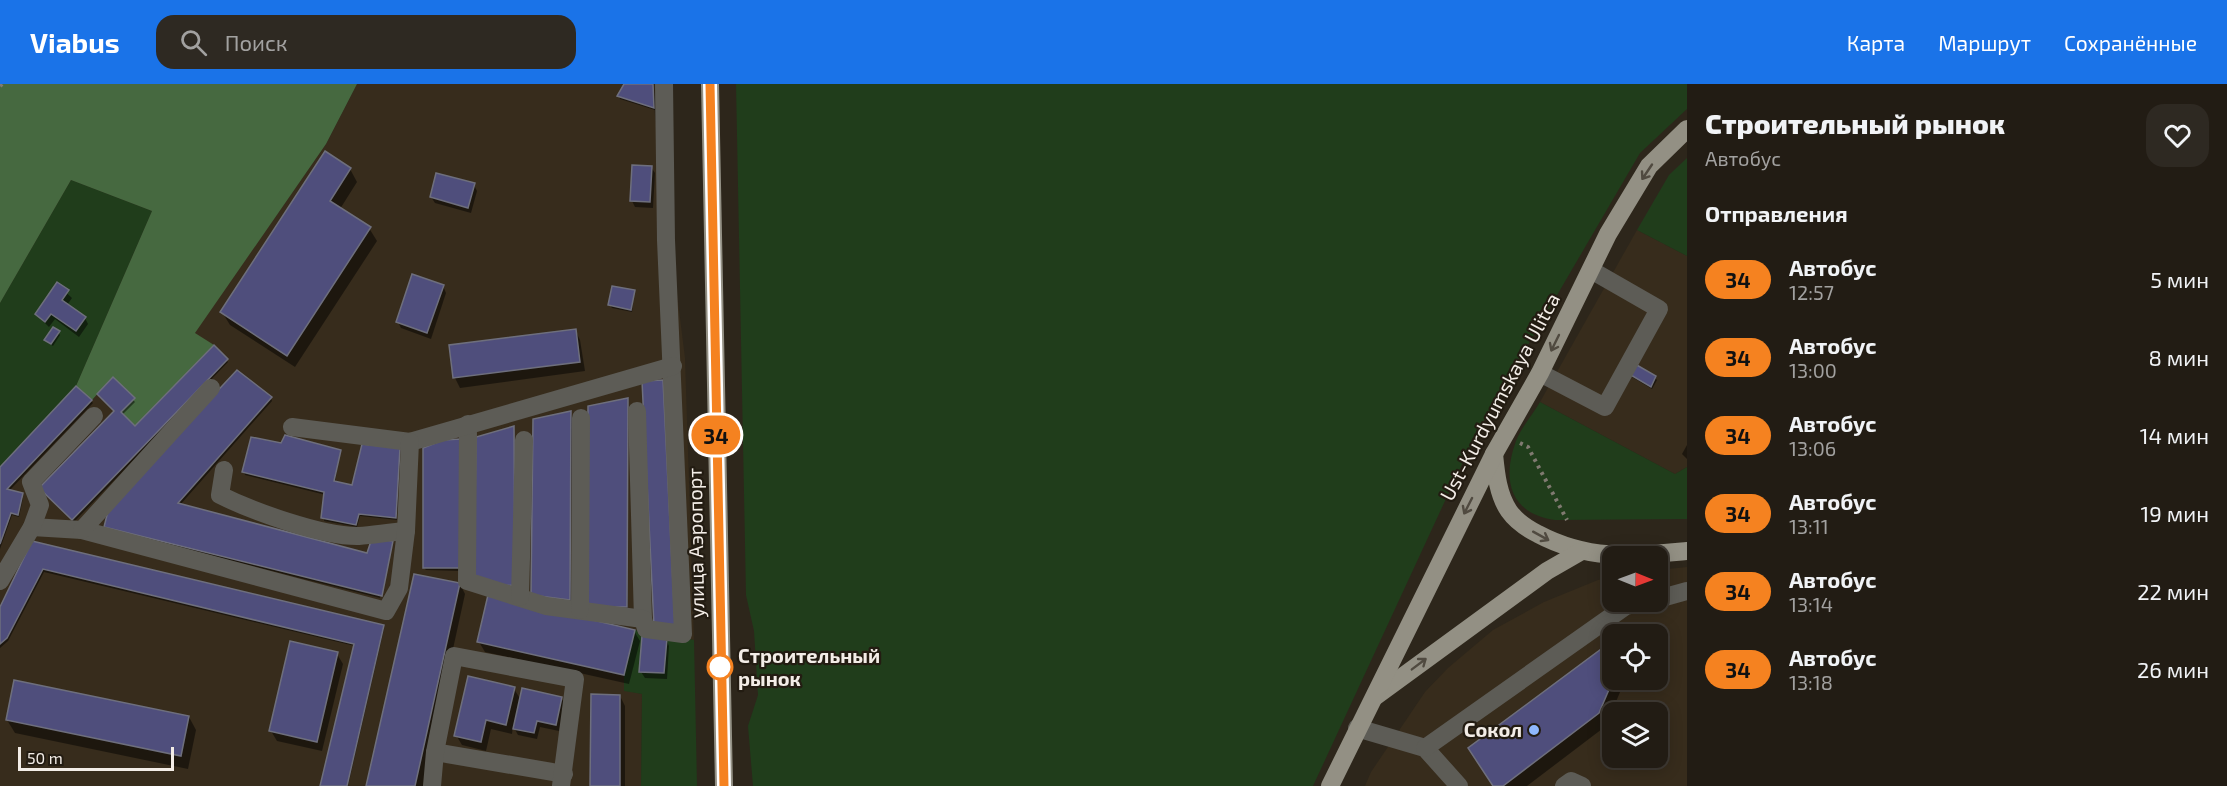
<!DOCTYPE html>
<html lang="ru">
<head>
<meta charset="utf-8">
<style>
	:root { --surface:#221c14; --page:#2e2922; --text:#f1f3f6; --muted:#a2a1a0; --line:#3f3a34; --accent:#1a73e8 }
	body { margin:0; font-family:"Exo 2",sans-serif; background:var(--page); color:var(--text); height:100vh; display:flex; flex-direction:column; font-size:22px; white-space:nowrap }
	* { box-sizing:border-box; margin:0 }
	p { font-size:20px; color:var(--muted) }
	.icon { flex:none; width:33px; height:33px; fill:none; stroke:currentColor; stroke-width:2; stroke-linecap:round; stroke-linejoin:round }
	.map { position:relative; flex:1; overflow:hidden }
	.drawer { display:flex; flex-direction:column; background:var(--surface); width:540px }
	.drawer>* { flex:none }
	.badge { padding:0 12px; border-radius:20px; font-size:21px; line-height:39px }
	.needle { width:39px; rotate:91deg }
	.controls { position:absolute; left:1602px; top:462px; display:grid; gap:12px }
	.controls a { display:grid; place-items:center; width:66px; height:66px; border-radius:12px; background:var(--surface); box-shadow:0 3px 15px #0003,0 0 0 2px var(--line); font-size:30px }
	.scale { position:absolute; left:18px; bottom:15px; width:156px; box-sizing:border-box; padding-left:6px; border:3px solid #f3ede7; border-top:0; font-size:16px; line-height:21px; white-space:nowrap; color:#f3ede7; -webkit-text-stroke:4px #231c12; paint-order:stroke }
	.map>.badge { position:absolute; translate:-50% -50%; box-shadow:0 0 0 3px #fff }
	h2 { padding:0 18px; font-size:22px; line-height:54px }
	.round { display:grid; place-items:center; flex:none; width:63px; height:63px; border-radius:18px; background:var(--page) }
	.headline { display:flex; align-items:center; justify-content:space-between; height:102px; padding:0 18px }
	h1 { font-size:28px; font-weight:800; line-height:45px }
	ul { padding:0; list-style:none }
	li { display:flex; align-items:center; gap:18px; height:78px; padding:0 18px }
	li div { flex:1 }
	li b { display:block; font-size:22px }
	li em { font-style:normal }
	li .badge { min-width:66px; font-weight:700; text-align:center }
	header { display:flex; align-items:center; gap:36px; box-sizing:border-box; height:84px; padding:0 30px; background:var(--accent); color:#fff }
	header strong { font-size:28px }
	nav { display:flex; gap:33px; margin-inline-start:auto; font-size:21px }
	.search { width:420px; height:54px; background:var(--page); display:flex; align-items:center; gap:15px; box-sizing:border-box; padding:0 21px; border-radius:18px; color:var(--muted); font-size:22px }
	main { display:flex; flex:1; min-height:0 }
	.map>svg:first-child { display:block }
	.built { fill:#372c1c; fill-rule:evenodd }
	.green { fill:#203d1b }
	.forest { fill:#466940 }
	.shadow { fill:#0007 }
	.building { fill:#4f4e7c; stroke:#6e6f7d; stroke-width:1.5 }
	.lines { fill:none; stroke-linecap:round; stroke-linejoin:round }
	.path { stroke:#807a71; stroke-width:4; stroke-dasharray:3 4.5; stroke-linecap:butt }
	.minor { stroke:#5d5c56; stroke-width:18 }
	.major { stroke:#939084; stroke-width:18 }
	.oneway { stroke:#504a40 }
	.line-casing { stroke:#fff; stroke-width:14 }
	.line { stroke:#f58220; stroke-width:9 }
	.stop-dot { fill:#fff; stroke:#f58220; stroke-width:3 }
	.poi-dot { fill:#8fb8fd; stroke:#231c12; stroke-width:2 }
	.labels { text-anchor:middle; stroke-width:4.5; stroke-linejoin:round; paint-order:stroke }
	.street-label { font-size:20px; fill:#f3ede7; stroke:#231c12 }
	.stop-label { font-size:20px; font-weight:bold; fill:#f3ede7; stroke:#231c12; text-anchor:start }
	.poi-label { font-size:20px; font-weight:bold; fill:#f3ede7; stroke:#231c12; text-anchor:end }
</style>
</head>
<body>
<header>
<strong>Viabus</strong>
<div class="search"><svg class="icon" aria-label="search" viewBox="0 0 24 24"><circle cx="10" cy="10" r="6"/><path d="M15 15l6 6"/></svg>Поиск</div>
<nav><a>Карта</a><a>Маршрут</a><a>Сохранённые</a></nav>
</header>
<main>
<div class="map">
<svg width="1687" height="702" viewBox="0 0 1687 702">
	<rect width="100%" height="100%" fill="#2d261b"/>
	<g class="built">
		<polygon points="357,0 655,0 654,24 685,274 694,556 635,546 624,591 624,606 642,610 641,702 0,702 0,383 76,302 92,316 113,293 213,261 194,249 326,60"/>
		<polygon points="1637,146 1687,172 1687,383 1675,390 1540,318"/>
		<path d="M 1687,483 L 1687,702 L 1365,702 L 1371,688 L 1425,608 L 1448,584 L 1493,546 L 1544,518 L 1598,496 L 1612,493 L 1612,518 L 1658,518 L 1658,486 ZM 1612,550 L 1658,550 L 1658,596 L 1612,596 ZM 1612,628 L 1658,628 L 1658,674 L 1612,674 Z"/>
	</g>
	<g class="green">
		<polygon points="736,0 1687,0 1687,25 1640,69 1476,350 1313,702 753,702 748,642 758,611 754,547 746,511"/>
		<polygon points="1687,74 1687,172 1637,146 1669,91"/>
		<polygon points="71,96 152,127 76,302 0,383 0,219"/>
		<path d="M 1540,318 L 1675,390 L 1687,383 L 1687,435 L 1555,436 C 1511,430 1501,397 1516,357 C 1521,344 1533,330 1540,318 Z"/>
		<polygon points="635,546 694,556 697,702 641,702 642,610 624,607 624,591"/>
	</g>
	<polygon class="forest" points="0,0 357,0 326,60 195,249 214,261 135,342 121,328 135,314 112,294 92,316 76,302 152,127 71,96 0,219"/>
	<g class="shadow">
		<polygon points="626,0 654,0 655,26 620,15 619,12"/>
		<polygon points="651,83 655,89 653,124 635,123 632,117"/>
		<polygon points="350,85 357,98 340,125 369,144 377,157 295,283 230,241 222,228"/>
		<polygon points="474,101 477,107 471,129 435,119 431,113"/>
		<polygon points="57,200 72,214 67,221 85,234 88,240 79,253 55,235 49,243 36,230"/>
		<polygon points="443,202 446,209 431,255 401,244 398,238"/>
		<polygon points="634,208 632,228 612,224 610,221"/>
		<polygon points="575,246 580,256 585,287 460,304 455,294 451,263"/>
		<polygon points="58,248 60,251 53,262 47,258 46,256"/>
		<polygon points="226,276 228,278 74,438 42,407 115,327 113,295 135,318 122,331 135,344"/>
		<polygon points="1635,282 1655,294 1657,296 1652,305 1632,293 1630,290"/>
		<polygon points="271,314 272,317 180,421 368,471 391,459 380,514 107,446"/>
		<polygon points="628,315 628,525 590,525"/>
		<polygon points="91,317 93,319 9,407 23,414 19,433 12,431 0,465 0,385"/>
		<polygon points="570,329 572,331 571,519 534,514"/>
		<polygon points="513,344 516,503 501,504"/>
		<polygon points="1687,361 1687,375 1682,370"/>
		<polygon points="399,365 397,436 360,432 357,443 324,437 326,411 245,391 244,388 340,367 335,399 353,403"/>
		<polygon points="425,365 461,487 426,486 424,484"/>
		<polygon points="33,459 383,542 384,545 348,702 322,702 355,562 44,488 8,557 0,564 0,524"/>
		<polygon points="460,500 465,510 423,702 366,702"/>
		<polygon points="634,547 640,557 629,600 485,568 479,558"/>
		<polygon points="666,555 669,562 667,595 645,594 641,588"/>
		<polygon points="1612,559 1612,596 1625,596 1606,642 1527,702 1494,702"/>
		<polygon points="337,570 343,580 322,667 277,657 271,647"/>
		<polygon points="514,605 521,616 561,614 565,620 559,647 540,643 537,655 518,651 513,642 512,650 491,645 486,667 462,661 456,651"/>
		<polygon points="620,612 625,622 625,702 592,702"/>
		<polygon points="189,633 196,646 188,685 15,649 7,636"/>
	</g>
	<g class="building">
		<polygon points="624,0 653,0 654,24 617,12"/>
		<polygon points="325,67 351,84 330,117 371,143 287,272 220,228"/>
		<polygon points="632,81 652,82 650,118 630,117"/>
		<polygon points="436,89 475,99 468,124 430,113"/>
		<polygon points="412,190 444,201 427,249 396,238"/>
		<polygon points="57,198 69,206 62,216 86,233 76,247 51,230 45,238 35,230"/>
		<polygon points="612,202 635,206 631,226 608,221"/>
		<polygon points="53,243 60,247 51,260 44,256"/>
		<polygon points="576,245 580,278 453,294 449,261"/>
		<polygon points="214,261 228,275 72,436 39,404 114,327 97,310 113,293 135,314 121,328 135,342"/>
		<polygon points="1635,280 1656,292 1651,303 1629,290"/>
		<polygon points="237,286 272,313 178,419 367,469 372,454 393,457 382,512 104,443 109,423"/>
		<polygon points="663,296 675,541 654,542 642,297"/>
		<polygon points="76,302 92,316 7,405 23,409 18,431 11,429 0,460 0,383"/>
		<polygon points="628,314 627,523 587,523 588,322"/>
		<polygon points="571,327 570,516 531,511 533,335"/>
		<polygon points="514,342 515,501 498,502 474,494 476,353"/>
		<polygon points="285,351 341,366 334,397 352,401 362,360 400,364 396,434 359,430 356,441 321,434 324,408 242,388 251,353 281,359"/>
		<polygon points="461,355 461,484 423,484 423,364 443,356"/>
		<polygon points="32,457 384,541 347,702 320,702 354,560 43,485 7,554 0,560 0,523"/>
		<polygon points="414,490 460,499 415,702 366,702"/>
		<polygon points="488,511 635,546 624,591 477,558"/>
		<polygon points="642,552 667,554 664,589 639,588"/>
		<polygon points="290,557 338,568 317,658 269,647"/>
		<polygon points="1612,557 1613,596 1599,629 1503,702 1493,702 1468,664"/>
		<polygon points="468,592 515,603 506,641 486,636 481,658 454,652"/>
		<polygon points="14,596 189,632 181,672 6,636"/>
		<polygon points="522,604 562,613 556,641 537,637 534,649 513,645"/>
		<polygon points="591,610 620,611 620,702 590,702"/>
	</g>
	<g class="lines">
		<g class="path">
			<polyline points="0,2 2,0"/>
			<polyline points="1520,359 1528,363 1567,436"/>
		</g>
		<g class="minor">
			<polyline points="1540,289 1605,323 1659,225 1591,186"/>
			<polyline points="637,327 643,535"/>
			<polyline points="468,340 467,497 546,522 643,535 646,545 683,550 666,156 664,0"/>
			<polyline points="292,343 410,358 673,282"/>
			<path d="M 224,386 L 220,411 C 252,427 323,453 359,452 C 374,451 390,448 406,447"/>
			<polyline points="32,443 82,446 386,527 399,504 406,447 410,358"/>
			<polyline points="82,446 211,304"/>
			<polyline points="0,497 32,443 40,421 31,398 94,332"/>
			<polyline points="520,513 524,356"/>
			<polyline points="1658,515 1687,507"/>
			<polyline points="580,526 581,334"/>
			<polyline points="1357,644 1425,664 1459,702"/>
			<polyline points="1425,664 1626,522 1645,518"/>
			<polyline points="435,668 564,690"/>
			<polyline points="432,702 435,668 454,572 575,595 561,702"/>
			<polyline points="1564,702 1571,697 1582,702"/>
		</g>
		<g class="major">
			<polyline points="710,0 724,702"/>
			<path d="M 1494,370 C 1496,390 1498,411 1509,427 C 1516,437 1528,445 1538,450 C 1589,477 1632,472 1687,467"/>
			<polyline points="1376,612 1547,487 1580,468"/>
			<polyline points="1330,702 1494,370 1540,289 1608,150 1649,82 1687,45"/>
		</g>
	</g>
	<defs><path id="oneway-shaft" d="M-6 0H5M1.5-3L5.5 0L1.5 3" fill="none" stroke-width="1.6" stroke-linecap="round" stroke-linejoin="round" transform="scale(1.5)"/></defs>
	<g class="oneway">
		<use href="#oneway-shaft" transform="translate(1647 88) rotate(124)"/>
		<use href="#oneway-shaft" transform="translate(1555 259) rotate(116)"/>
		<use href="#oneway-shaft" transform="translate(1468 422) rotate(117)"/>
		<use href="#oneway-shaft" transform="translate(1541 452) rotate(29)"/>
		<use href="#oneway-shaft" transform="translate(1419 580) rotate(-37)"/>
	</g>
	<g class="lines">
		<defs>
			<polyline id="line" points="710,0 724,702"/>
		</defs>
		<use href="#line" class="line-casing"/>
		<use href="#line" class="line"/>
	</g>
	<circle class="stop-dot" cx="720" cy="583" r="12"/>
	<circle class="poi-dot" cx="1534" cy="646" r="6"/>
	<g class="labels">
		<g class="street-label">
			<text transform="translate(1500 313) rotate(-62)" y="7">Ust-Kurdyumskaya Ulitca</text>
			<text transform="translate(696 459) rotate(-91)" y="7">улица Аэропорт</text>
		</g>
		<g class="stop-label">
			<text x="738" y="579">Строительный<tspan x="738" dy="23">рынок</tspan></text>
		</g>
		<g class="poi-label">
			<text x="1522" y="653">Сокол</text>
		</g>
	</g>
</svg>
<div class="controls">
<a><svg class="needle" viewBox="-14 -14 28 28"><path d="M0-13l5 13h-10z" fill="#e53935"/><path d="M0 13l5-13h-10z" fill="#a2a1a0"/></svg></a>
<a><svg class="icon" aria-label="locate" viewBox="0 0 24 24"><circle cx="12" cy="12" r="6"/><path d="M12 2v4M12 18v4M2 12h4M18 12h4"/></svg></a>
<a><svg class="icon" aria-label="layers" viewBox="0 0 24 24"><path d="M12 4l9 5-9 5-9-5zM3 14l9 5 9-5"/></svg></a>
</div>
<div class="scale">50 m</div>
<b class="badge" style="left:716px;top:351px;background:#f58220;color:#111">34</b>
</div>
<section class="drawer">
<div class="headline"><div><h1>Строительный рынок</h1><p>Автобус</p></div><a class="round"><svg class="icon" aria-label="heart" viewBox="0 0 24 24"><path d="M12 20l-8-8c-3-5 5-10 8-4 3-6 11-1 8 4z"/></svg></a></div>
<h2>Отправления</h2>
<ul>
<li><span class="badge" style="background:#f58220;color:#111">34</span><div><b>Автобус</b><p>12:57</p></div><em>5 мин</em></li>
<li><span class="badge" style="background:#f58220;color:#111">34</span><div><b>Автобус</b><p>13:00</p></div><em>8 мин</em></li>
<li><span class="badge" style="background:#f58220;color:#111">34</span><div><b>Автобус</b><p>13:06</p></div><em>14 мин</em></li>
<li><span class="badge" style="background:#f58220;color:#111">34</span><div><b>Автобус</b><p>13:11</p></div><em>19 мин</em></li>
<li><span class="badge" style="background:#f58220;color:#111">34</span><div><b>Автобус</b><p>13:14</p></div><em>22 мин</em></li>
<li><span class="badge" style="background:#f58220;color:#111">34</span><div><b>Автобус</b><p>13:18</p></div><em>26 мин</em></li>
</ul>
</section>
</main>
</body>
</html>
